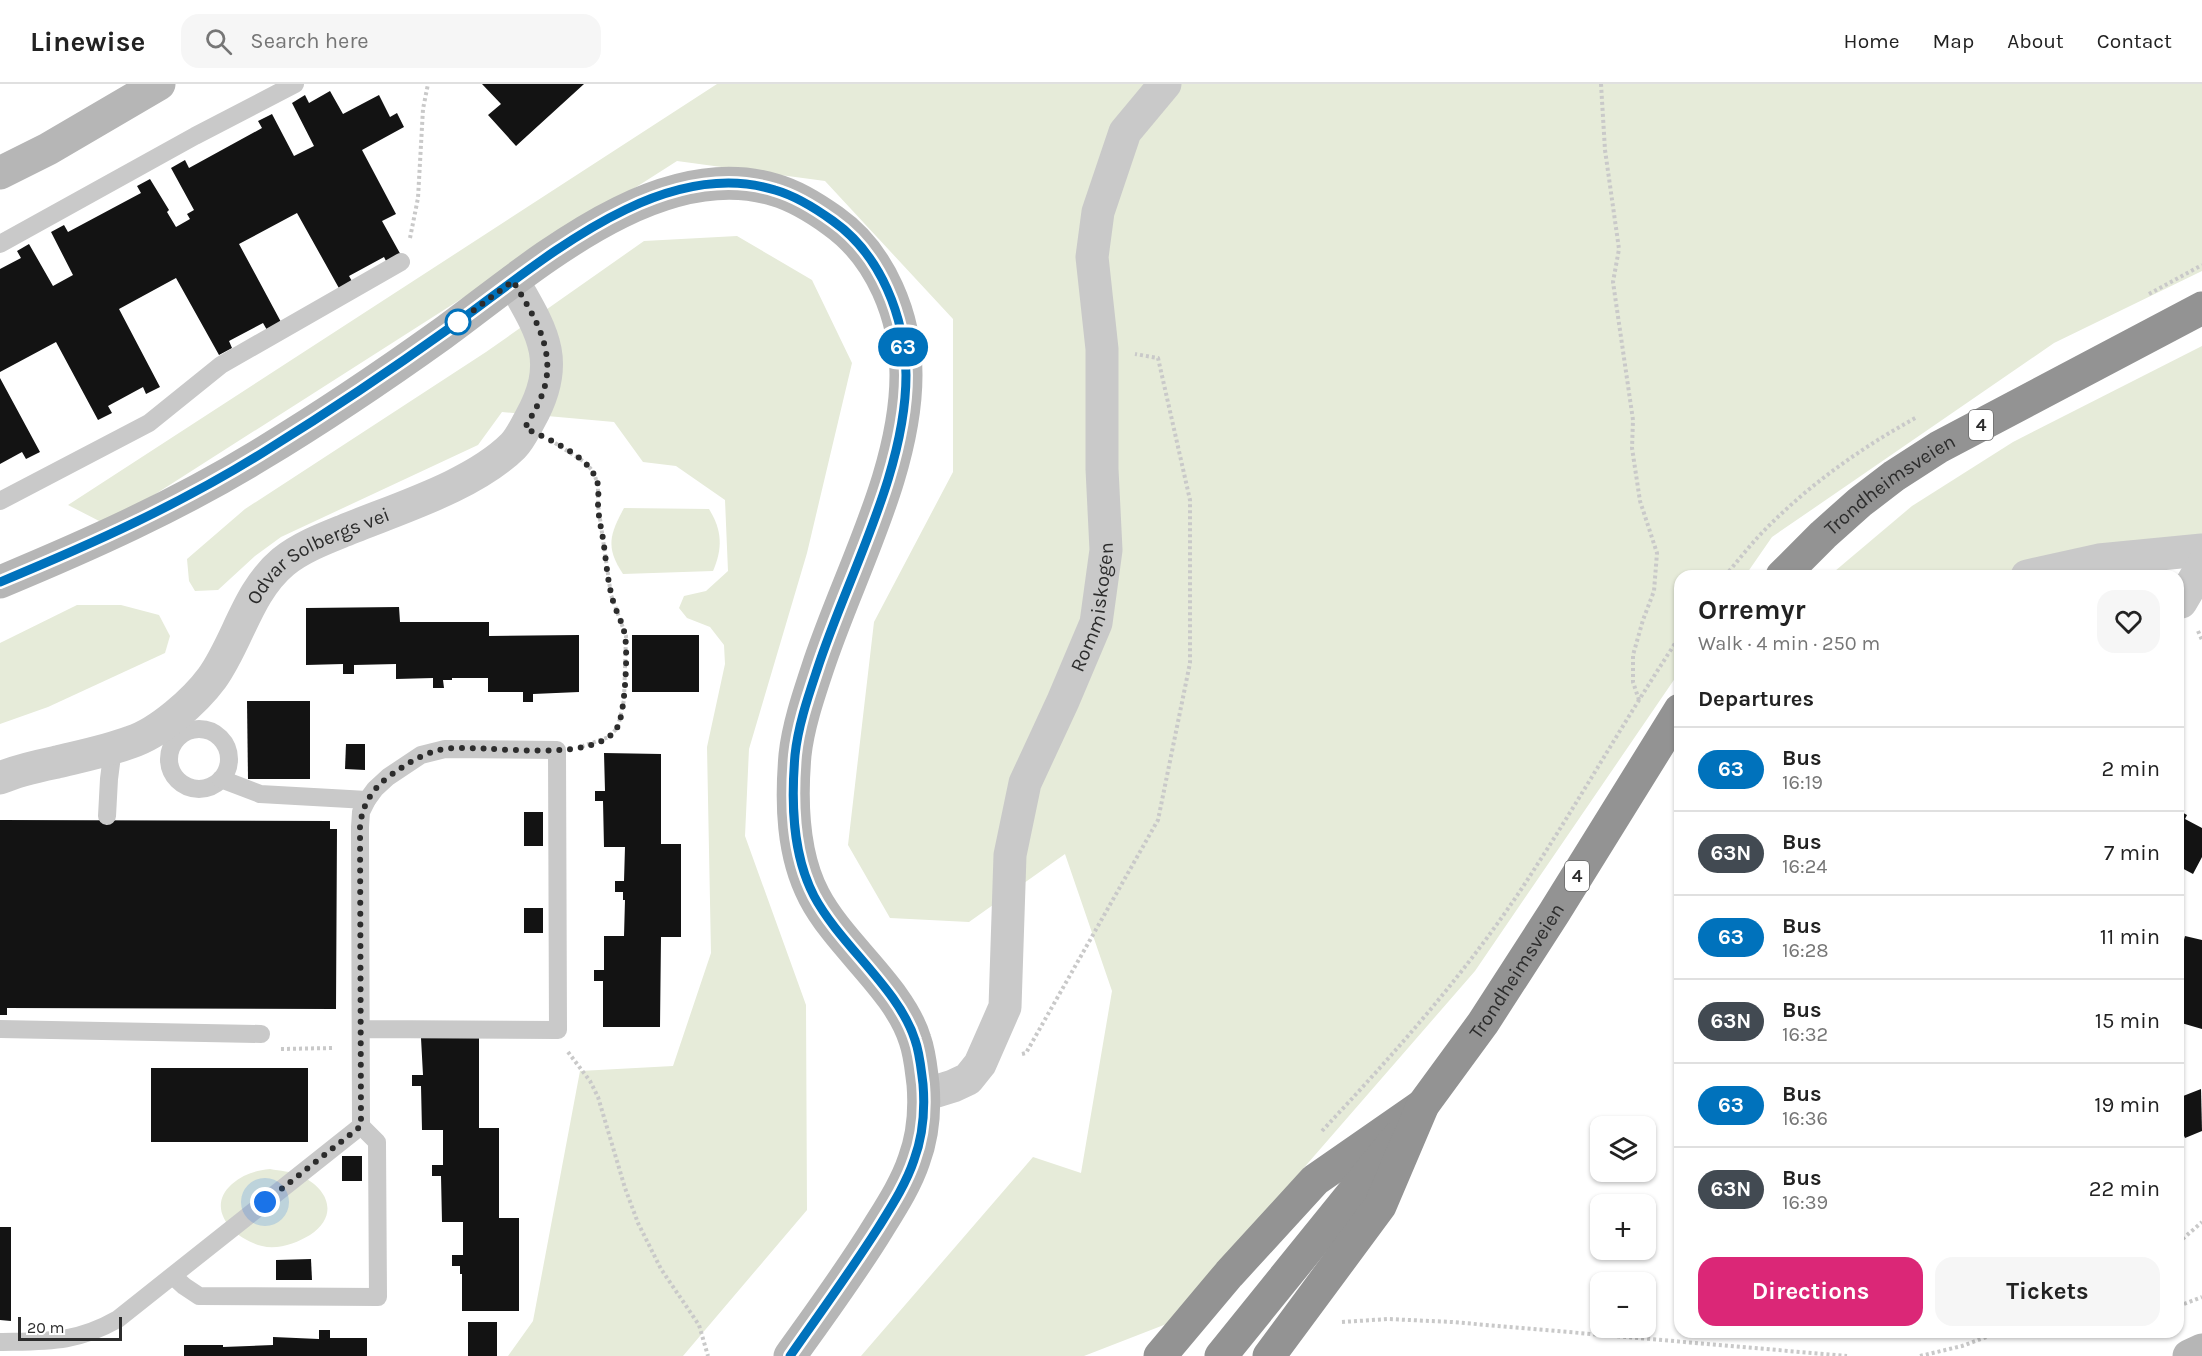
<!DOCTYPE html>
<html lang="en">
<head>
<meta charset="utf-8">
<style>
	:root { --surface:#fff; --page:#f6f6f6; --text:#222; --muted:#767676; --line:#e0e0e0; --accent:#db2777 }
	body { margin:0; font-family:Karla,sans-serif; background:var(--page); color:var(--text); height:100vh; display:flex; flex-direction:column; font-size:22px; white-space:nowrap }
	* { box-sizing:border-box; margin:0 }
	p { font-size:20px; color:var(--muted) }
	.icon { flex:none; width:33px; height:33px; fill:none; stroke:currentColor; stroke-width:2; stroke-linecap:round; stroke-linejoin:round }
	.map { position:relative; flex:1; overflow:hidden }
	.panel { position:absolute; left:1674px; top:486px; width:510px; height:768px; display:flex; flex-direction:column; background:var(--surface); border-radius:18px; box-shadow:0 2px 4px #0004 }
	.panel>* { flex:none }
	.badge { padding:0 12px; border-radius:20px; font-size:21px; line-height:39px }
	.tools { position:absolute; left:1590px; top:1032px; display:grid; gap:12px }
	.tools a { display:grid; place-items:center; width:66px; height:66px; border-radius:12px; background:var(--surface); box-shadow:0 2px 4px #0004; font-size:30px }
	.scale { position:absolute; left:18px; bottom:15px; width:104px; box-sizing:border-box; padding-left:6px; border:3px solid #2c2c2c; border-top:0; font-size:16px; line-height:21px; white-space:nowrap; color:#2c2c2c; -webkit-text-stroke:4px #fff; paint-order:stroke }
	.you { position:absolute; width:30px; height:30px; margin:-15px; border:4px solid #fff; border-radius:50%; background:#1a73e8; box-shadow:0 0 0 9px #1a73e833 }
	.map>.badge { position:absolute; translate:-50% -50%; box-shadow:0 0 0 3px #fff }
	h2 { padding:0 24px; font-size:22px; line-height:54px }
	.round { display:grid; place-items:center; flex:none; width:63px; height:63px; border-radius:18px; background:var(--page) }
	.head { display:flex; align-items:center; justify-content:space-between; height:102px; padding:0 24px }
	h1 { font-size:28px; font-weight:700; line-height:45px }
	.button { display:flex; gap:12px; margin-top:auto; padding:12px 24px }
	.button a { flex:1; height:69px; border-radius:18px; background:var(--accent); color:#fff; font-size:24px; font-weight:700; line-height:69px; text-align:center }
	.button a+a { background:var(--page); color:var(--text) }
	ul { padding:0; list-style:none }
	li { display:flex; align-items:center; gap:18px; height:84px; padding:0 24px; border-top:2px solid var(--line) }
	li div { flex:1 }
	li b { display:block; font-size:22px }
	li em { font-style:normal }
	li .badge { min-width:66px; font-weight:700; text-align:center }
	header { display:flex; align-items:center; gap:36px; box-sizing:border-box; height:84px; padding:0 30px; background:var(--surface); border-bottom:2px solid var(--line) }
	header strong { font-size:28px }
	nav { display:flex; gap:33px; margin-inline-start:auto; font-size:21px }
	.search { width:420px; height:54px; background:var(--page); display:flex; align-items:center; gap:15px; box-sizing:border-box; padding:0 21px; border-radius:18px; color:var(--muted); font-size:22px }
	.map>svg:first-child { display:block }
	.green { fill:#e6ebd9 }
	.building { fill:#131313 }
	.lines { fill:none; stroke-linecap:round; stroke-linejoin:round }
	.path { stroke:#c9c9c9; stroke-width:4; stroke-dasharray:3 3; stroke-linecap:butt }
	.lane { stroke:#c9c9c9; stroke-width:18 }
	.street { stroke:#c9c9c9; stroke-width:33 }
	.secondary { stroke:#b6b6b6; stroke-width:33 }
	.highway { stroke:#939393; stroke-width:33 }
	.line-casing { stroke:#fff; stroke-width:14 }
	.line { stroke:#0072bc; stroke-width:9 }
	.walk { stroke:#2c2c2c; stroke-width:6; stroke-dasharray:0 10.8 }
	.stop-dot { fill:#fff; stroke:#0072bc; stroke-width:3 }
	.labels { text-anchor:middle; stroke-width:6; stroke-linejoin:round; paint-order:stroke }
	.shield { fill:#fff; stroke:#6b6b6b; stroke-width:1.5 }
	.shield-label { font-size:18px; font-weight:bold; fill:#2c2c2c }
	.street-label { font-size:20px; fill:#2c2c2c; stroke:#fff }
</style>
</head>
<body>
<header>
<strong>Linewise</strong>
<div class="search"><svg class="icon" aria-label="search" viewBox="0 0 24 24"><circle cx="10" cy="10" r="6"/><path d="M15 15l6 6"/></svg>Search here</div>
<nav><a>Home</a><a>Map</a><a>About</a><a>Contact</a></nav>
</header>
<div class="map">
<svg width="2202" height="1272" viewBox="0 0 2202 1272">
	<rect width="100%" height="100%" fill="#fff"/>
	<g class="green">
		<polygon points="717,0 2202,0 2202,187 2054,259 1772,453 1745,492 1680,492 1680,587 1475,887 1169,1239 1084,1272 861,1272 1033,1073 1081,1089 1112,907 1065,770 969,838 890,834 848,761 874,538 953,388 953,235 825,97 677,77 107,441 68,421"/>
		<polygon points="737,152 812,196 852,279 807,469 749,665 745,752 806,921 807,1126 683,1272 508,1272 533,1237 580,987 673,982 711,869 707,663 725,580 724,561 710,543 687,534 679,524 684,512 706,507 728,487 725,416 676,382 643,378 614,338 502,328 478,361 281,453 255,472 218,506 195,507 189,497 187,475 245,425 486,268 644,157"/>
		<polygon points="2202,262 2202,466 2027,492 1841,492 1835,487 1912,422 2013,358"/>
		<path d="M 624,424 L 709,425 C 722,446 723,464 713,487 L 623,490 C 605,463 610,450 624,424 Z"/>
		<polygon points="77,521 121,521 159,531 170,552 165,569 48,623 0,640 0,559"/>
		<path d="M 270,1085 C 280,1087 291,1087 301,1092 C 329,1105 339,1132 310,1151 C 297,1159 278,1166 262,1162 C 234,1155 204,1125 232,1100 C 244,1090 254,1087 270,1085 Z"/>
	</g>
	<g class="building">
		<polygon points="482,0 584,0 516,62 488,31 501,20"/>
		<polygon points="330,7 343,30 379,11 390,33 397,29 404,43 362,66 396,130 382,137 402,173 388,181 384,173 349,192 353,199 340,206 297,129 239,160 281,238 267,246 263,239 229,257 232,264 219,271 176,194 119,225 160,303 146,310 143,303 108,322 112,329 98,336 56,258 0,288 0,185 21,174 17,167 29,160 53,202 73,191 51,148 64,141 68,148 141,109 137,102 150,95 169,126 167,128 176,143 190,135 187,130 194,126 171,84 185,76 189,84 262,44 258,37 272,30 294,72 314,62 292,19 305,11 309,19"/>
		<polygon points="0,294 40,368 26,375 22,368 0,380"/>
		<polygon points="399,523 400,538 489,538 489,552 579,551 579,608 533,610 533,618 523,618 523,608 488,608 488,594 452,594 452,596 443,596 444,604 433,604 433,594 396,595 396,580 354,581 354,590 343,590 343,580 306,581 306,524"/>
		<rect x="632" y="551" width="67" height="57"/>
		<polygon points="247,617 310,617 310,695 248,695"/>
		<polygon points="346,660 365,660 365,686 345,685"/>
		<polygon points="604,669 661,670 661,760 681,760 681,853 661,853 660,943 603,943 603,897 594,897 594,886 604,886 604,852 624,852 625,816 623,816 623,808 615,808 615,797 624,797 625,763 604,763 603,717 595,717 595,707 605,707"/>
		<polygon points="2178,726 2187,731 2185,735 2202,744 2202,773 2193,790 2178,782"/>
		<rect x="524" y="728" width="19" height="34"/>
		<polygon points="0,736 330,737 330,745 337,745 336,925 7,924 7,931 0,931"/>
		<rect x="524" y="824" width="19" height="25"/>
		<polygon points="2185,852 2202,856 2202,945 2178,938 2178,877"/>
		<polygon points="421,954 479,954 479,1044 499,1044 499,1134 519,1134 519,1227 462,1227 462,1190 460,1190 460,1182 452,1182 452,1171 463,1171 463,1138 442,1138 441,1092 432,1092 432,1081 443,1081 443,1046 422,1046 421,1002 412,1002 412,991 423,991"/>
		<rect x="151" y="984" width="157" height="74"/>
		<polygon points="2201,1005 2202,1047 2185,1054 2178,1039 2178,1014"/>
		<rect x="342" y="1072" width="20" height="25"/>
		<polygon points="0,1143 11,1143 11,1237 0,1236"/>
		<polygon points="311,1175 312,1196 276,1196 276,1176"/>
		<rect x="468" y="1238" width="29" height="34"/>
		<polygon points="319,1246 330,1246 330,1254 367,1254 367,1272 184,1272 184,1261 223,1261 223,1263 273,1261 273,1253 319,1255"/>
	</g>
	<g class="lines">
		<g class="path">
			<polyline points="1601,0 1605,66 1619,165 1613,198 1633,336 1632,364 1640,417 1657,469 1654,507 1643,536 1633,571 1633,598 1639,616"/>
			<polyline points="410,154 418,114 423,25 428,0"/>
			<polyline points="2149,210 2202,181"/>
			<polyline points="555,359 586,379 594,389 598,402 598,421 611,511 626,552 624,616 618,643 609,653 583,662"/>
			<path d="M 1725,492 C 1736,479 1747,465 1758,453 C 1804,404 1859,365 1917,333"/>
			<polyline points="2198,547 2202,556"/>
			<polyline points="281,965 333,964"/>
			<polyline points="568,968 590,997 598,1013 625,1104 638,1139 661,1185 699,1241 708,1272"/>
			<polyline points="1022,970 1026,969 1158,736 1190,579 1190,416 1158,274 1135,270"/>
			<path d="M 1322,1047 C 1391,973 1459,897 1516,813 C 1573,728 1623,638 1680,552"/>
			<polyline points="2178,1159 2202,1138"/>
			<polyline points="2184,1220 2202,1213"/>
			<polyline points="1342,1238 1388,1235 1452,1238 1847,1272"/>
			<polyline points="1920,1272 1962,1262 2000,1248"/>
		</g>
		<g class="lane">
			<polyline points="0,160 195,52 295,0"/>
			<polyline points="0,417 149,339 221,281 401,178"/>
			<circle cx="199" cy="675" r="30"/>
			<polyline points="221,695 260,710 367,716"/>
			<polyline points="107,732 109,695 113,664"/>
			<polyline points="0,945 261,950"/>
			<polyline points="173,1192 184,1202 199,1212 378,1213 377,1058 361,1042 360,743 361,728 367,716 375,705 388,693 421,671 445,665 557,666 558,946 361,945"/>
			<path d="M 0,1258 C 47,1257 76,1259 118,1235 L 361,1042"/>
		</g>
		<g class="street">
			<polyline points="2027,492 2099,476 2202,466"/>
			<polyline points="2181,518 2202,482"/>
			<path id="s1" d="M 0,694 C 18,686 38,682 57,678 C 82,672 107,667 131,658 C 159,649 195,617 212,594 C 238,558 247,508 283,478 C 300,464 323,455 343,447 C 396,425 473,402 513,362 C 520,355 525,344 530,335 C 562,278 543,249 513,197"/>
			<path id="s2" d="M 924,1011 L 953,1002 L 968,995 L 980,980 L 1005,923 L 1010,771 L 1025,699 L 1063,617 L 1096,539 L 1106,466 L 1102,385 L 1102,265 L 1092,173 L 1098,128 L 1125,48 L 1165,0"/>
		</g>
		<g class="secondary">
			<polyline points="0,89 48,65 159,0"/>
			<path d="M 0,498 C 89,461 176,422 258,372 C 321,334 382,293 442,250 C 530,186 657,70 775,106 C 796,112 815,124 833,137 C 881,171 906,233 906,291 C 906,389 847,493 817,586 C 808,613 798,643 795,671 C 791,718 792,770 814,812 C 840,862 899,904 915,956 C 920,970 921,985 923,1000 C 925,1025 923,1052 914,1076 C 906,1100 891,1123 878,1144 C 851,1188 820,1230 790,1272"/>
			<polyline points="2189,1272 2202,1266"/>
		</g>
		<g class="highway">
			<path id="s3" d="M 1782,492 L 1823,451 L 1860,418 L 1894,392 L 1939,363 L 2202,224"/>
			<polyline points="1160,1272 1229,1190 1315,1096 1423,1021"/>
			<polyline points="1221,1272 1398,1053"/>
			<path id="s4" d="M 1269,1272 L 1380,1122 L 1423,1021 L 1483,939 L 1554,829 L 1680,626"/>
		</g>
	</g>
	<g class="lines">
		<defs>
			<path id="line" d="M 0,498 C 92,460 183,419 267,366 C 330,327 391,286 451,243 C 538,181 659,70 775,106 C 796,112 815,124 833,137 C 881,171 905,233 906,291 C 906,389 847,493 817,586 C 808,613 798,642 795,671 C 791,718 792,770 814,812 C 840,861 899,905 915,956 C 920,970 921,985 923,1000 C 925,1025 923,1052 914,1076 C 906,1100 891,1123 878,1144 C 850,1188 820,1229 790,1272"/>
		</defs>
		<use href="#line" class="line-casing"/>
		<use href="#line" class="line"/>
		<path class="walk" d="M 265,1118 L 361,1042 L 360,743 C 362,720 373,704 391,691 C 408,679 423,669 444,665 C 482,659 598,683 618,642 C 625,627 628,569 625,552 C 623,538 615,527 612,513 C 607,494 606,474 603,455 C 601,443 598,431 598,419 C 598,413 599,406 598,401 C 592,372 549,356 525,344 C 533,329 543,314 546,297 C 553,260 531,227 513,197 L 458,238"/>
	</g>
	<circle class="stop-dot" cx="458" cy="238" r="12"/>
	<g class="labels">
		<g class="shield">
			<rect x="1969" y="326" width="24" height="30" rx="4.5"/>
			<rect x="1565" y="777" width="24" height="30" rx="4.5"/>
		</g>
		<g class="shield-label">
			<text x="1981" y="347">4</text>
			<text x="1577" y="798">4</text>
		</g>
		<g class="street-label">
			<text dy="7" stroke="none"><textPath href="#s3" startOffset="142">Trondheimsveien</textPath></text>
			<text dy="7" stroke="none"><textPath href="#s1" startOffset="410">Odvar Solbergs vei</textPath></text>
			<text dy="7" stroke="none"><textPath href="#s2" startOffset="544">Rommiskogen</textPath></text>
			<text dy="7" stroke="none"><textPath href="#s4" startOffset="460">Trondheimsveien</textPath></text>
		</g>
	</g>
</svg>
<div class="tools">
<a><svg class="icon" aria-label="layers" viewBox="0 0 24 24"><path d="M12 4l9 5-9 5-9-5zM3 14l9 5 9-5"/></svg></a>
<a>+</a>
<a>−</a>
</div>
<div class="scale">20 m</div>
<div class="you" style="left:265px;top:1118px"></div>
<b class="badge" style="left:903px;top:263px;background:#0072bc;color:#fff">63</b>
<section class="panel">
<div class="head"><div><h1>Orremyr</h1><p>Walk · 4 min · 250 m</p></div><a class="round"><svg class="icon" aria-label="heart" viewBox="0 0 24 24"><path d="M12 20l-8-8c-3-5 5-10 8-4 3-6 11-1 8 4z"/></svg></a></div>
<h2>Departures</h2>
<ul>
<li><span class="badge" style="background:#0072bc;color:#fff">63</span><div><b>Bus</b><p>16:19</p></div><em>2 min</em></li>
<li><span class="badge" style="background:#424a52;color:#fff">63N</span><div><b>Bus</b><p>16:24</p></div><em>7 min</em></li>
<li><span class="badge" style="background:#0072bc;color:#fff">63</span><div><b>Bus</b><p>16:28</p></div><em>11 min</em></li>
<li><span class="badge" style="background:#424a52;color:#fff">63N</span><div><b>Bus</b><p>16:32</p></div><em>15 min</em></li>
<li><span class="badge" style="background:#0072bc;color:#fff">63</span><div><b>Bus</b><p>16:36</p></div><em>19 min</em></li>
<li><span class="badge" style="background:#424a52;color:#fff">63N</span><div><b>Bus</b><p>16:39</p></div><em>22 min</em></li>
</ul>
<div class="button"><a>Directions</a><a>Tickets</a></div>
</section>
</div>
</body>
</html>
